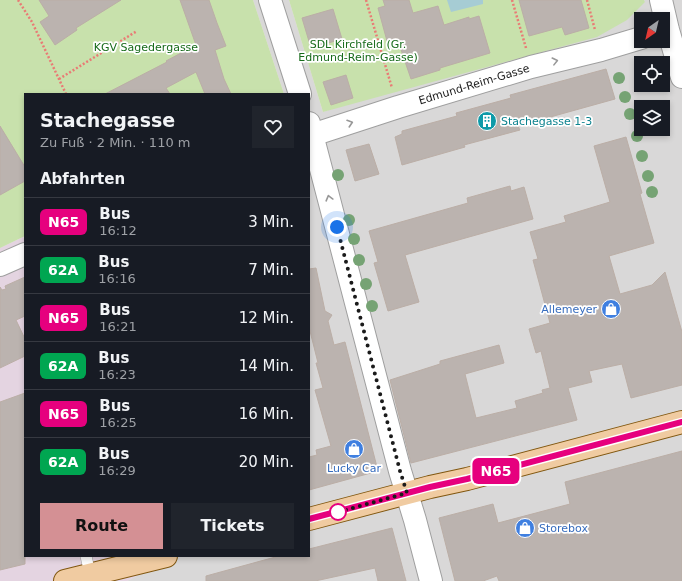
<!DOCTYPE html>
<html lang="de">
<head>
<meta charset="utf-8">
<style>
	:root { --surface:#171b24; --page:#20242c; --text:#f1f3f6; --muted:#9ea1a6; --line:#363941; --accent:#d49094 }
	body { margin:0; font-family:"DejaVu Sans",sans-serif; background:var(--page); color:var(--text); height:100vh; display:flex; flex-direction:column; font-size:15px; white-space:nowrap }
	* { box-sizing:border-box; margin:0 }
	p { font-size:13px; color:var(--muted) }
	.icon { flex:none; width:22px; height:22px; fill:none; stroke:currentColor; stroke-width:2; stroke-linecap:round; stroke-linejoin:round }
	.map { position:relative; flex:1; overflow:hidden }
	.sheet { position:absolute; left:24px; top:93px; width:286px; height:464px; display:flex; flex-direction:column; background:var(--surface); border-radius:0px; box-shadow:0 2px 6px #0003 }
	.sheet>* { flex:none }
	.badge { padding:0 8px; border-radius:6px; font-size:14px; line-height:26px }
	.needle { width:26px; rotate:214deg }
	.tools { position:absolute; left:634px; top:12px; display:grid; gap:8px }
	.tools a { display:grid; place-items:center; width:36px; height:36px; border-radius:0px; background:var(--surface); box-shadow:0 2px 6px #0003; font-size:20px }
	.you { position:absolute; width:20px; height:20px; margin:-10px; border:3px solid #fff; border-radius:50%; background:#1a73e8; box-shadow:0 0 0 6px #1a73e833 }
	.map>.badge { position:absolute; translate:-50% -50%; box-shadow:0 0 0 2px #fff }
	h2 { padding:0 16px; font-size:15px; line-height:36px }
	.round { display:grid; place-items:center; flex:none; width:42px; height:42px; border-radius:0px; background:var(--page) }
	.headline { display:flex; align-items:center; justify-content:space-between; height:68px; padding:0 16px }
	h1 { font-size:19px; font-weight:800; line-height:30px }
	.cta { display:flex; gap:8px; margin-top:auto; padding:8px 16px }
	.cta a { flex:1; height:46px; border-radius:0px; background:var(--accent); color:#111; font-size:16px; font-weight:800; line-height:46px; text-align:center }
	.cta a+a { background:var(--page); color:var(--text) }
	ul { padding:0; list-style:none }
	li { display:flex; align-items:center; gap:12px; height:48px; padding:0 16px; border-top:1px solid var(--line) }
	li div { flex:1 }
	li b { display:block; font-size:15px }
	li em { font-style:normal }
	li .badge { min-width:44px; font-weight:700; text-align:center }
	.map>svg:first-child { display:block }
	.residential { fill:#d9d8d8; fill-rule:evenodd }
	.industrial { fill:#e4d4e1 }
	.grass { fill:#c8e1ac }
	.water { fill:#a6ccd4 }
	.building { fill:#bbb3af; stroke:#bbaea6 }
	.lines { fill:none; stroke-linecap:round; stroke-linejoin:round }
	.lane-casing { stroke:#9f9f9f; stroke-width:12 }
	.street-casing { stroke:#9f9f9f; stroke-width:24 }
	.primary-casing { stroke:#815710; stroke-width:24 }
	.path { stroke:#e97b75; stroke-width:2.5; stroke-dasharray:2 2; stroke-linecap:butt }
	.lane { stroke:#fff; stroke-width:11 }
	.street { stroke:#fff; stroke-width:22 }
	.primary { stroke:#f0cba1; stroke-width:22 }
	.tree { fill:#76a374 }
	.oneway { stroke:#989898 }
	.line-casing { stroke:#fff; stroke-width:9 }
	.line { stroke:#e6007e; stroke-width:6 }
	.walk { stroke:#1b1b1b; stroke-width:4; stroke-dasharray:0 7.2 }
	.stop-dot { fill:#fff; stroke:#e6007e; stroke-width:2 }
	.labels { text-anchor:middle; stroke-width:3.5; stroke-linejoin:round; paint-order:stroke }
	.park-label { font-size:11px; fill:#176b1a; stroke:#fff }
	.street-label { font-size:11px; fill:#1b1b1b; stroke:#fff }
	.culture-label { font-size:11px; fill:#0d838f; stroke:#fff; text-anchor:start }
	.shop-label { font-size:11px; fill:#366cbe; stroke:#fff; text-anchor:end }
</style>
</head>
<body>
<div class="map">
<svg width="682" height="581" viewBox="0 0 682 581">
	<rect width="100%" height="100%" fill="#ebe7e1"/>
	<path class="residential" d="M 253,0 L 289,0 L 323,112 L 645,2 L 644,0 L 682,0 L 682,581 L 127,581 L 176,556 L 309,556 L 309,94 L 284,94 ZM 641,19 L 663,19 L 663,41 L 641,41 ZM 641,63 L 663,63 L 663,85 L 641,85 ZM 641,107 L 663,107 L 663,129 L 641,129 Z"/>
	<polygon class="industrial" points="23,237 25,241 25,556 176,556 127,581 0,581 0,248"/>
	<g class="grass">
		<polygon points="0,0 253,0 284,94 25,94 25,236 0,248"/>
		<polygon points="289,0 644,0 645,2 627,20 597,37 323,112"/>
	</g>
	<polygon class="water" points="447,0 483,0 483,4 451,12"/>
	<g class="building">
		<polygon points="39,0 121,0 76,28 77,30 55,45 40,22 49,16"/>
		<polygon points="180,0 209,0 217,23 226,46 215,50 224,79 231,94 205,94 196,72 166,88 170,94 105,94 167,62 166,61 196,45"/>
		<polygon points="383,0 409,0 413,13 438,6 444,25 469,17 469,19 479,16 490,53 440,68 440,70 411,79 397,38 387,41 378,8 385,6"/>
		<polygon points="519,0 581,0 589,28 565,35 562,27 529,36"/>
		<polygon points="333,9 342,39 311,48 302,18"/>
		<polygon points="606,69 615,99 518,126 520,130 464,145 465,147 402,165 395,137 402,134 402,131 457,116 456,113 511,98 510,95"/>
		<polygon points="346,75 353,98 331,105 323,82"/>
		<polygon points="0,126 25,167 25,181 0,195"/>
		<polygon points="626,137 642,193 640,194 654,243 609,256 620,294 652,285 665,272 682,332 682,385 631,398 622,364 589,371 592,382 568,388 577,420 411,463 390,380 440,364 440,361 499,345 504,363 465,374 476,418 517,408 515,401 543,393 542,390 550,388 541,351 536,353 529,329 550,323 533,260 538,259 530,232 566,222 564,216 610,202 594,146"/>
		<polygon points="369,144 379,174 355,181 346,150"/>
		<polygon points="510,186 511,191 524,187 533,219 405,255 419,302 388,311 374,263 378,262 369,231 468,203 467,198"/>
		<polygon points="316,268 325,311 332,315 328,321 334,345 345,342 378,471 309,490 309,457 317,455 316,450 331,446 315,390 323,388 316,363 318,363 309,327 309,269"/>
		<polygon points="25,277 25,316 16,320 25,339 25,356 0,368 0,287 2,290 6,289 5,286"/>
		<polygon points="25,393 25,564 0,570 0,402"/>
		<polygon points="682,451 682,581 499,581 497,576 483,581 455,581 439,518 493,504 498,523 570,504 565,482"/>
		<polygon points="392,528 406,581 378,581 375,568 315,581 206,581 206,576 279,556 309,556 309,549"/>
	</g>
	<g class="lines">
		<defs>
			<polyline id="lane" points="86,556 90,574"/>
			<g id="street">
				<polyline points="270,0 300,94"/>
				<polyline points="661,0 668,30 682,77"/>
				<polyline points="309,123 400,471 415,520 431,581"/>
				<path id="s1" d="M 309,136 L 398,107 L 531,67 L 601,50 L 641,38"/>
				<polyline points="0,265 25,254"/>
			</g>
			<g id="primary">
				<polyline points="309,519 430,487 467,479 682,422"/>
				<polyline points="65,581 166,556"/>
			</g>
		</defs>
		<use href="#lane" class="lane-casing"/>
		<use href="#street" class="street-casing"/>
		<use href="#primary" class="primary-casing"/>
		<g class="path">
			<polyline points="18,0 32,22 66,94"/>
			<polyline points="366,0 392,88"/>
			<polyline points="512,0 526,48"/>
			<polyline points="587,0 595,30"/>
			<polyline points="59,79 137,31"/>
		</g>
		<use href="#lane" class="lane"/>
		<use href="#street" class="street"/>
		<use href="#primary" class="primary"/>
	</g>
	<g class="tree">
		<circle cx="619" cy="78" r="6"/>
		<circle cx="625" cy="97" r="6"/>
		<circle cx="630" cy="114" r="6"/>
		<circle cx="637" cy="136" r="6"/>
		<circle cx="642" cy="156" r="6"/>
		<circle cx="338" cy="175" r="6"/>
		<circle cx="648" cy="176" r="6"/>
		<circle cx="652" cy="192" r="6"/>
		<circle cx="349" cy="220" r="6"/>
		<circle cx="354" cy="239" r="6"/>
		<circle cx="359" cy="260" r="6"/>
		<circle cx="366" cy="284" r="6"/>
		<circle cx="372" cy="306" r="6"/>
	</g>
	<defs><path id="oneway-chevron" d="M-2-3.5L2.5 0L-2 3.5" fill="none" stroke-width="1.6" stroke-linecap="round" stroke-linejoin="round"/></defs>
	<g class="oneway">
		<use href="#oneway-chevron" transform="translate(555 61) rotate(-14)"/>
		<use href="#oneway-chevron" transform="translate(350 123) rotate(-18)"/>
		<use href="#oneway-chevron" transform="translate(329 198) rotate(-105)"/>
	</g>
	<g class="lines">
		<defs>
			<polyline id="line" points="309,519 430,487 467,479 682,422"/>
		</defs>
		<use href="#line" class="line-casing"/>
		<use href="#line" class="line"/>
		<polyline class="walk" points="337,227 400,471 407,493 338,512"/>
	</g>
	<defs>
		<symbol id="building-disc" viewBox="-11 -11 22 22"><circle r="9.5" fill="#0f9aa8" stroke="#fff"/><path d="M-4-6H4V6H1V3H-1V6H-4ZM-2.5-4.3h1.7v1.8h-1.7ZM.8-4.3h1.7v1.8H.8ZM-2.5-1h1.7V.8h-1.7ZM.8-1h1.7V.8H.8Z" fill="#fff"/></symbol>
		<symbol id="shop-disc" viewBox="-11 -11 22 22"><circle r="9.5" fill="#3f7fe0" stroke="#fff"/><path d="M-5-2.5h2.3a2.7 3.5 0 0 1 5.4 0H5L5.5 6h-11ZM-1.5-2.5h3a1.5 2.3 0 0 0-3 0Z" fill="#fff"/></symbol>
	</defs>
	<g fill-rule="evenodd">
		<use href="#building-disc" x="476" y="110" width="22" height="22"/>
		<use href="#shop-disc" x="600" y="298" width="22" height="22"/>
		<use href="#shop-disc" x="343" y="438" width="22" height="22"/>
		<use href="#shop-disc" x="514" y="517" width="22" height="22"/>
	</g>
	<circle class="stop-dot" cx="338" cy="512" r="8"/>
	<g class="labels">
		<g class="park-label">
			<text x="358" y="48">SDL Kirchfeld (Gr.<tspan x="358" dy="13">Edmund-Reim-Gasse)</tspan></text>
			<text x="146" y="51">KGV Sagedergasse</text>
		</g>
		<g class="street-label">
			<text dy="4" stroke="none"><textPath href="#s1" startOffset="173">Edmund-Reim-Gasse</textPath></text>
		</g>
		<g class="culture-label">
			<text x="501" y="125">Stachegasse 1-3</text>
		</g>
		<g class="shop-label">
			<text x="597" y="313">Allemeyer</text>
			<text x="354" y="472" text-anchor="middle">Lucky Car</text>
			<text x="539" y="532" text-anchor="start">Storebox</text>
		</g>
	</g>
</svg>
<div class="tools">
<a><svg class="needle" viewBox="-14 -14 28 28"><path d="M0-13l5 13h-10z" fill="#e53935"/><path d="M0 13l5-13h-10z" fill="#9ea1a6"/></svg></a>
<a><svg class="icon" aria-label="locate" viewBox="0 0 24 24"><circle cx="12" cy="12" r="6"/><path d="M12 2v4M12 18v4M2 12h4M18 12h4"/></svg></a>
<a><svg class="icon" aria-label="layers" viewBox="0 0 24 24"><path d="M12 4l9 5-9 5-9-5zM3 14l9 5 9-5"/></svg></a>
</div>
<div class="you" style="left:337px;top:227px"></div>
<b class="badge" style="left:496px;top:471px;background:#e6007e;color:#fff">N65</b>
<section class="sheet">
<div class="headline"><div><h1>Stachegasse</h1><p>Zu Fuß · 2 Min. · 110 m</p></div><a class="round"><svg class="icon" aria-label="heart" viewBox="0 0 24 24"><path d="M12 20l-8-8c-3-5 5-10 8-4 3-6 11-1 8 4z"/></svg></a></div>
<h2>Abfahrten</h2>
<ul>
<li><span class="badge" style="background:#e6007e;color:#fff">N65</span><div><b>Bus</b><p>16:12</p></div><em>3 Min.</em></li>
<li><span class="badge" style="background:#00a651;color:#fff">62A</span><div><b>Bus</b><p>16:16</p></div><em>7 Min.</em></li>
<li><span class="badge" style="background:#e6007e;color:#fff">N65</span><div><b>Bus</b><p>16:21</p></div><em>12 Min.</em></li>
<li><span class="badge" style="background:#00a651;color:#fff">62A</span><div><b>Bus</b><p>16:23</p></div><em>14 Min.</em></li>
<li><span class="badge" style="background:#e6007e;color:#fff">N65</span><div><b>Bus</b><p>16:25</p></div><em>16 Min.</em></li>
<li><span class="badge" style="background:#00a651;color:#fff">62A</span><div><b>Bus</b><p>16:29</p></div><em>20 Min.</em></li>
</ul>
<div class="cta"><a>Route</a><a>Tickets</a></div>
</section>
</div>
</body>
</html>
